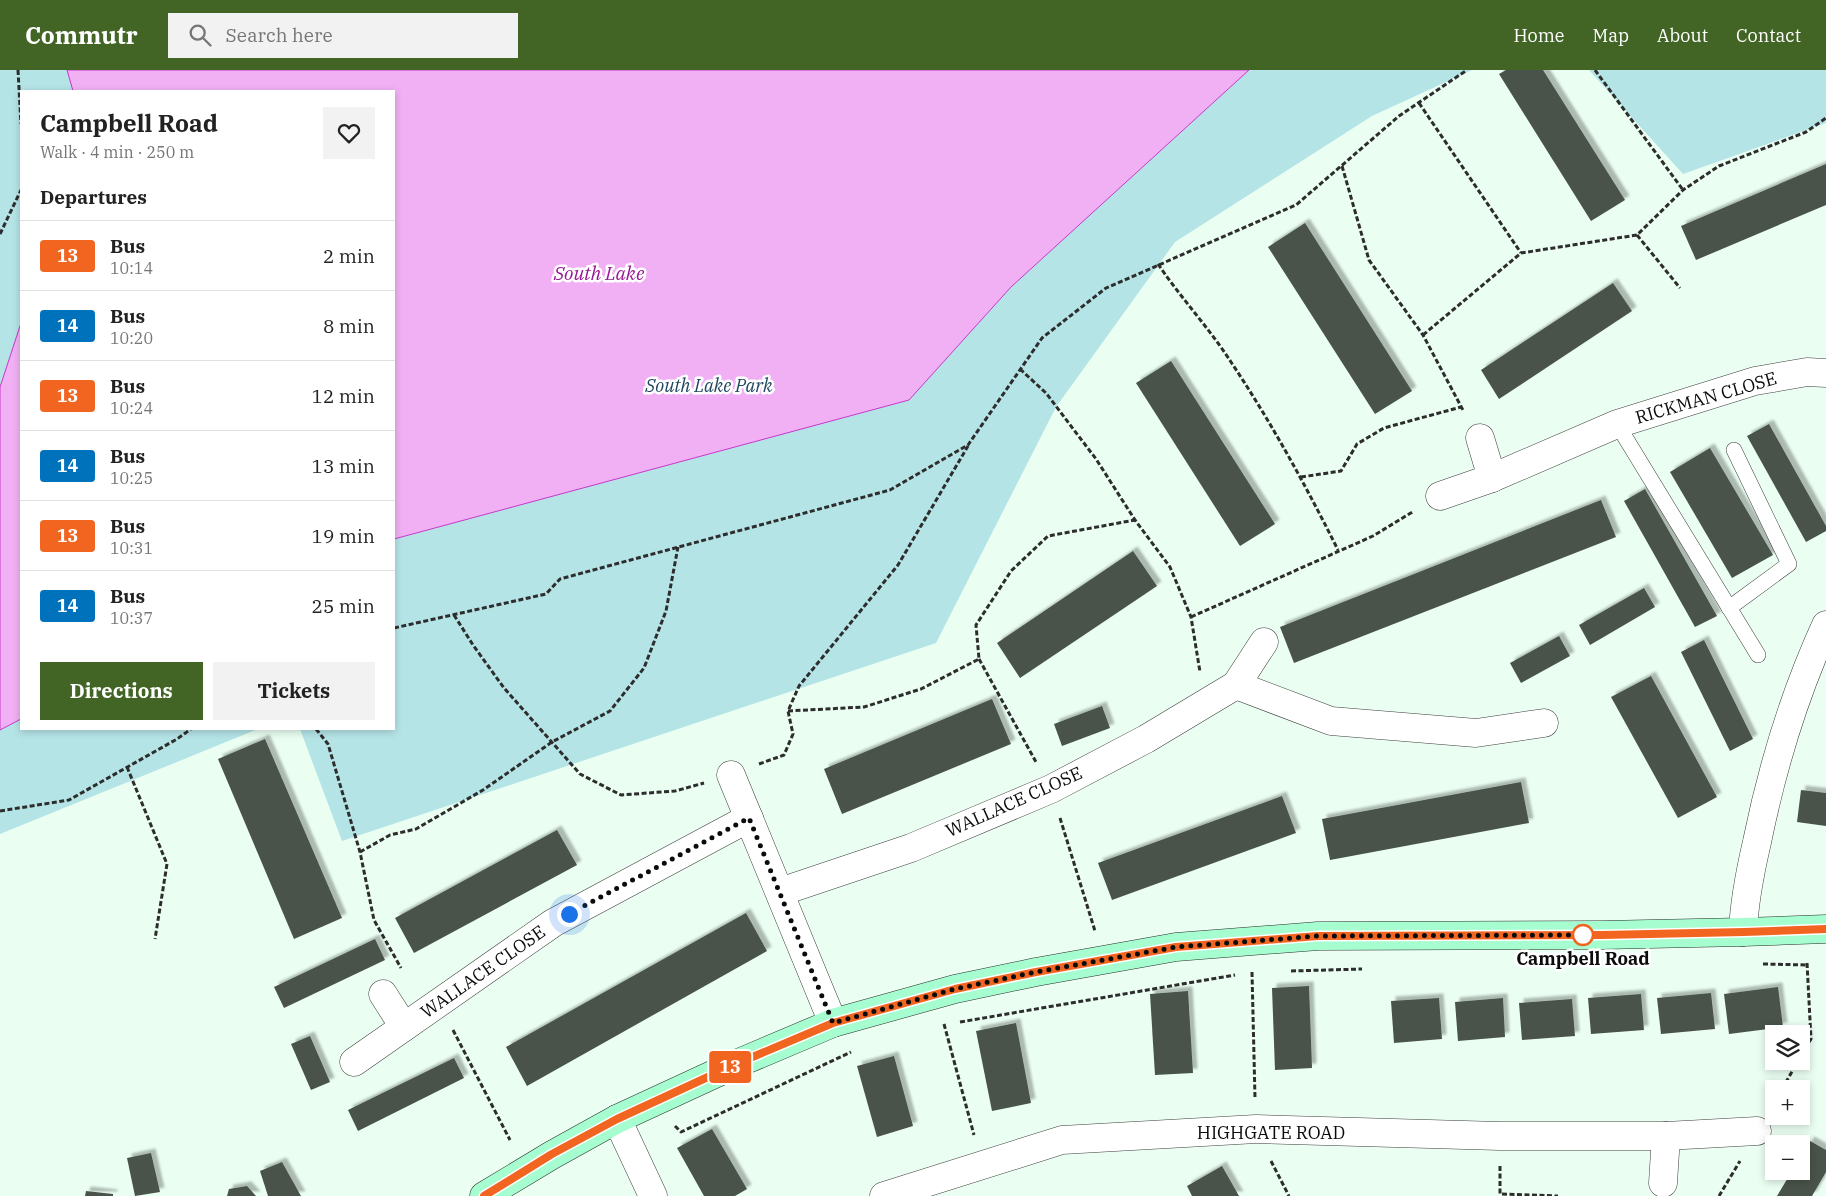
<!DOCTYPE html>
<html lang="en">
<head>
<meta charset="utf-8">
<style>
	:root { --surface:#fff; --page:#f2f2f2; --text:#222; --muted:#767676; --line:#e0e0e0; --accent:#426525 }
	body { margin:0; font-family:"IBM Plex Serif",serif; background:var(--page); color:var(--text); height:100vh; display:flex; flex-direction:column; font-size:19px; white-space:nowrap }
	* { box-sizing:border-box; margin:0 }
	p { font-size:16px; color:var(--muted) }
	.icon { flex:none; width:28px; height:28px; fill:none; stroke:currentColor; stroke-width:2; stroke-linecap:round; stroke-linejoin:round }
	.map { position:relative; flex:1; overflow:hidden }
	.panel { position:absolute; left:20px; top:20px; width:375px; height:640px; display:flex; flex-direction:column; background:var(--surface); border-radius:0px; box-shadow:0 2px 8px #0003 }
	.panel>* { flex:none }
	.badge { padding:0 10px; border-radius:4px; font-size:18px; line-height:32px }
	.buttons { position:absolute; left:1765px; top:955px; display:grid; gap:10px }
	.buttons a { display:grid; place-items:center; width:45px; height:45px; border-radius:0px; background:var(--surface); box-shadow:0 2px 8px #0003; font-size:25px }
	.you { position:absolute; width:25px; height:25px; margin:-12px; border:4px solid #fff; border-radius:50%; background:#1a73e8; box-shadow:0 0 0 8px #1a73e833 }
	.map>.badge { position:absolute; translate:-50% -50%; box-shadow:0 0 0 2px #fff }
	h2 { padding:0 20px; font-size:19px; line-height:45px }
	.round { display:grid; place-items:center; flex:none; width:52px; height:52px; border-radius:0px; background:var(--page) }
	.head { display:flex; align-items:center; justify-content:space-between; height:85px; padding:0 20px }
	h1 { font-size:24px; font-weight:800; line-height:38px }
	.button { display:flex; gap:10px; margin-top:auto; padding:10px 20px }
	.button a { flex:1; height:58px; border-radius:0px; background:var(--accent); color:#fff; font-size:20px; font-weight:800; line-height:58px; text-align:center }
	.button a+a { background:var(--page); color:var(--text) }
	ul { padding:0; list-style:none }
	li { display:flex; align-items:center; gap:15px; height:70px; padding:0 20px; border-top:1px solid var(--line) }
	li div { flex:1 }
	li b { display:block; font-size:19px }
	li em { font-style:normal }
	li .badge { min-width:55px; font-weight:700; text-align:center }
	header { display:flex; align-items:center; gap:30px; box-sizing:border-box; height:70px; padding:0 25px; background:var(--accent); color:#fff }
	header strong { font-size:24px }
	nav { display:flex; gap:28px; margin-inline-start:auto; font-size:18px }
	.search { width:350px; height:45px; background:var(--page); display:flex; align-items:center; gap:12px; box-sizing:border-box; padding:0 18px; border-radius:0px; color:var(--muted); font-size:19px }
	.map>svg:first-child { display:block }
	.green { fill:#b5e4e7 }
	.water { fill:#f1b0f4; stroke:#c739c9 }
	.building { fill:#485348; filter:url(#shadow) }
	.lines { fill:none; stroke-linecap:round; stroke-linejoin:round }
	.lane-casing { stroke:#3e3e3e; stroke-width:16 }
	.street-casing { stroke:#3e3e3e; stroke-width:29 }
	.secondary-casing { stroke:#2d2d2d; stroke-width:29 }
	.path { stroke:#2d2d2d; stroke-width:3; stroke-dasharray:5 2.5; stroke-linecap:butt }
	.lane { stroke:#fff; stroke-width:15 }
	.street { stroke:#fff; stroke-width:28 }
	.secondary { stroke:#a6fdcf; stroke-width:28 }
	.line-casing { stroke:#fff; stroke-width:11 }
	.line { stroke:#f26521; stroke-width:8 }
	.walk { stroke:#0b0b0b; stroke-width:5; stroke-dasharray:0 9 }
	.stop-dot { fill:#fff; stroke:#f26521; stroke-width:2.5 }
	.labels { text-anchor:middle; stroke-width:5; stroke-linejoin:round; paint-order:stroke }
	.park-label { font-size:18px; font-style:italic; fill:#1e4760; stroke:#fff }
	.street-label { font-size:18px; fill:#0b0b0b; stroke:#fff }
	.stop-label { font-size:18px; font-weight:bold; fill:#0b0b0b; stroke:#fff }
	.water-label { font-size:19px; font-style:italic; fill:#981995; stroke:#fff }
</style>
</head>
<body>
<header>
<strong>Commutr</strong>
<div class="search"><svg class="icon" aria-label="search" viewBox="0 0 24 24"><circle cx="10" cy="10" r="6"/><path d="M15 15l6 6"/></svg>Search here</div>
<nav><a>Home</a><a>Map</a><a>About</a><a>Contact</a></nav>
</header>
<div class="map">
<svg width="1826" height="1126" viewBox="0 0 1826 1126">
	<defs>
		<filter id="shadow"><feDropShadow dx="4.5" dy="-4.5" stdDeviation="1" flood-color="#0004"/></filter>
	</defs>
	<rect width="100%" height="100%" fill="#eafef2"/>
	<g class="green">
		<polygon points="0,0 1472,0 1372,46 1175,172 1056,337 936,573 342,771 300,659 394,659 394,21 21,21 21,659 258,659 0,764"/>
		<polygon points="1589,0 1826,0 1826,53 1683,104"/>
	</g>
	<g class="water">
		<polygon points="67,0 1249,0 1011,217 909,330 394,469 394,21 73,21"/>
		<polygon points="21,253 21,649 0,660 0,317"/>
	</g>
	<g class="building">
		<polygon points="1506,0 1543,0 1625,130 1591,151 1499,4"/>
		<polygon points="1826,94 1826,135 1696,190 1681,156"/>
		<polygon points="1305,153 1412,321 1375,344 1268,177"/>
		<polygon points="1613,213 1632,241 1499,329 1481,300"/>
		<polygon points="1171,291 1275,454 1240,476 1136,313"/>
		<polygon points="1769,354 1826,456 1826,461 1806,472 1747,366"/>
		<polygon points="1710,378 1773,485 1732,508 1670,402"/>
		<polygon points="1645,419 1717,546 1695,557 1624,431"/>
		<polygon points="1601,430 1616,467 1294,593 1280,557"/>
		<polygon points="1133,481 1157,516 1020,608 997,573"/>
		<polygon points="1644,518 1655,537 1590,575 1579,555"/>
		<polygon points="1559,566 1570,586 1521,613 1510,593"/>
		<polygon points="1704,570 1753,669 1730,681 1681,582"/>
		<polygon points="1651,606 1717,727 1678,748 1611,627"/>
		<polygon points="992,629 1011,674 842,744 824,699"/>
		<polygon points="1102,636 1110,658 1062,676 1054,654"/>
		<polygon points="265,669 342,848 294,869 218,689"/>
		<polygon points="1521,712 1529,753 1330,790 1322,749"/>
		<polygon points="1801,720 1826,723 1826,756 1797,752"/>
		<polygon points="1282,726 1296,763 1112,830 1098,793"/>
		<polygon points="557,760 577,795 414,883 395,848"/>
		<polygon points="746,843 767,881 527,1016 506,977"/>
		<polygon points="375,869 385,890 284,938 274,917"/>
		<polygon points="1309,916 1312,998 1275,1000 1272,918"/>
		<polygon points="1778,917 1783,957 1729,964 1724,924"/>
		<polygon points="1188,921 1193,1003 1155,1005 1150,924"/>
		<polygon points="1711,923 1715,959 1661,964 1657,928"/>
		<polygon points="1641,924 1644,960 1591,964 1588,928"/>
		<polygon points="1439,928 1442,969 1394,973 1391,931"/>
		<polygon points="1503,928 1505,967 1458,971 1455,932"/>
		<polygon points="1572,929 1575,966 1522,970 1519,933"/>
		<polygon points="1016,953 1031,1033 992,1041 976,961"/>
		<polygon points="310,966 330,1012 311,1020 291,974"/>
		<polygon points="894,986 913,1056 877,1067 857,996"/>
		<polygon points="454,988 464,1008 358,1061 348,1040"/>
		<polygon points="712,1059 747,1119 735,1126 704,1126 677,1078"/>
		<polygon points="1810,1071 1826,1080 1826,1102 1812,1126 1777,1126 1792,1101 1801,1101 1801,1086"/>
		<polygon points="151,1083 160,1122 135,1126 127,1088"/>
		<polygon points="282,1092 301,1126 268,1126 260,1101"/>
		<polygon points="1222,1096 1239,1126 1192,1126 1187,1116"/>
		<polygon points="247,1116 256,1126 227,1126 229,1119"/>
		<polygon points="86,1121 113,1124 113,1126 85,1126"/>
	</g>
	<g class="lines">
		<defs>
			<g id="lane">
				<polyline points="1617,354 1758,585"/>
				<polyline points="1729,538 1789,494 1734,380"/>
			</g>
			<g id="street">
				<polyline points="1480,368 1492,408"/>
				<polyline points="1440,426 1492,408 1617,354 1755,311 1807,302 1826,303"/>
				<polyline points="1236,615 1331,651 1476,663 1544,653"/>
				<polyline points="731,705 833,953"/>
				<polyline points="780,822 911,778 1051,719 1146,669 1236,615 1264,572"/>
				<path d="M 1743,862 C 1744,832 1750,802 1757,772 C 1772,698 1794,625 1826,555"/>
				<polyline points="383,924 404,957"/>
				<polyline points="354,992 553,853 749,748"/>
				<polyline points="617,1049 653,1126"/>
				<polyline points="1663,1113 1666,1066"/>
				<polyline points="884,1126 1062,1070 1256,1059 1500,1066 1666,1066 1757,1061"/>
			</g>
			<polyline id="secondary" points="484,1126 552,1085 617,1049 736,994 833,953 955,919 1036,902 1176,877 1318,866 1602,865 1743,862 1826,859"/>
		</defs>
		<use href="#lane" class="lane-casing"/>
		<use href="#street" class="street-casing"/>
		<use href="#secondary" class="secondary-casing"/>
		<g class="path">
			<polyline points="18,0 21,54"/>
			<polyline points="1595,0 1683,120"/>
			<polyline points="1419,33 1521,183"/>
			<polyline points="1342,96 1369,190 1423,265 1464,342"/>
			<polyline points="0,164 21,120"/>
			<polyline points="1637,165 1680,218"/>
			<path d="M 1158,194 C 1181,228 1209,258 1231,292 C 1271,352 1306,416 1338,480"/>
			<polyline points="1423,265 1521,183 1637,165 1683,120 1719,96 1806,62 1826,48"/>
			<polyline points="1020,299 1046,323 1096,389 1135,450 1170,497 1191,547 1200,602"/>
			<polyline points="1301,407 1341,401 1357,374 1384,358 1461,337"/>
			<polyline points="454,545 473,575 504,618 580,704 621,725 675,721 704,713"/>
			<polyline points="1191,547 1373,466 1414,441"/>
			<polyline points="394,558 546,524 560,509 890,420 968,375 1042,268 1106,218 1296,135 1399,46 1467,0"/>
			<polyline points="979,589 1036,692"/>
			<polyline points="788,641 864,637 921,619 979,589 976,555 1011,501 1048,466 1135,450"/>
			<polyline points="316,659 328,674 360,782 374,850 401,898"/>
			<polyline points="759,694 784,685 793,664 788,641 799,616 898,495 968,376"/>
			<polyline points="127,697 167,794 155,869"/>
			<polyline points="0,741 69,730 177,669 191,659"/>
			<polyline points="1060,748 1095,861"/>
			<polyline points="360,782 390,765 416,759 483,720 552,672 610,641 644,598 666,541 678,477"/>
			<polyline points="1763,894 1808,895"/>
			<polyline points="1291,901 1362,899"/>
			<polyline points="1252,902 1255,1028"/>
			<polyline points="960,952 1235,905"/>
			<polyline points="944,954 974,1065"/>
			<polyline points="453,960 510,1070"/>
			<polyline points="1801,985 1811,969 1807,893"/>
			<polyline points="1782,1019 1798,991"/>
			<polyline points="675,1056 681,1062 851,982"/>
			<polyline points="1271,1091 1289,1126"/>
			<polyline points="1500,1096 1500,1124 1558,1126"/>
			<polyline points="1719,1126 1740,1091"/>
		</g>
		<use href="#lane" class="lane"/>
		<use href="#street" class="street"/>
		<use href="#secondary" class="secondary"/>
	</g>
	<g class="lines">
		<defs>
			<polyline id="line" points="484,1126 552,1084 617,1049 736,994 833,953 955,919 1036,902 1176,877 1318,866 1602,865 1744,862 1826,859"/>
		</defs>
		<use href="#line" class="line-casing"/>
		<use href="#line" class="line"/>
		<polyline class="walk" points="569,844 749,748 833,953 955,919 1036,902 1176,877 1318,866 1583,865"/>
	</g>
	<circle class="stop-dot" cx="1583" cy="865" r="10"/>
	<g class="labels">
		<g class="park-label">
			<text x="709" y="322">South Lake Park</text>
		</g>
		<g class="street-label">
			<text transform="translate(1706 328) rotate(-16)" y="6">RICKMAN CLOSE</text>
			<text transform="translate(1014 732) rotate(-24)" y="6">WALLACE CLOSE</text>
			<text transform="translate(483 902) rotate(-35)" y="6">WALLACE CLOSE</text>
			<text x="1271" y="1069">HIGHGATE ROAD</text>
		</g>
		<g class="stop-label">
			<text x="1583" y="895">Campbell Road</text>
		</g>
		<g class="water-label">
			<text x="599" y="210">South Lake</text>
		</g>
	</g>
</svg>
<div class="buttons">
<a><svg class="icon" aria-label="layers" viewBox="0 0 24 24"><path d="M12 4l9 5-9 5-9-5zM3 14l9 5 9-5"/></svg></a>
<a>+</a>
<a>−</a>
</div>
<div class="you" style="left:569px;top:844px"></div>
<b class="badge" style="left:730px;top:997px;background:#f26521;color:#fff">13</b>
<section class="panel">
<div class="head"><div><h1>Campbell Road</h1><p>Walk · 4 min · 250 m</p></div><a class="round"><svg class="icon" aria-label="heart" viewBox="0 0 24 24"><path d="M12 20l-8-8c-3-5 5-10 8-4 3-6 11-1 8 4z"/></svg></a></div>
<h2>Departures</h2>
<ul>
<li><span class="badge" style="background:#f26521;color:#fff">13</span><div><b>Bus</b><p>10:14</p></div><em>2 min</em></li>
<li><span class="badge" style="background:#0072bc;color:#fff">14</span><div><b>Bus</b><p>10:20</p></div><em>8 min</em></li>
<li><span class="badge" style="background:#f26521;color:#fff">13</span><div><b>Bus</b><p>10:24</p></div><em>12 min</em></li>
<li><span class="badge" style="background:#0072bc;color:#fff">14</span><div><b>Bus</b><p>10:25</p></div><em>13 min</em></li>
<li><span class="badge" style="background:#f26521;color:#fff">13</span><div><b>Bus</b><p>10:31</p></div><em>19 min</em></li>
<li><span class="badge" style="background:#0072bc;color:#fff">14</span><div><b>Bus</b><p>10:37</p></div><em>25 min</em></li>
</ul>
<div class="button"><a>Directions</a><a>Tickets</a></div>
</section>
</div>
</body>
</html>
